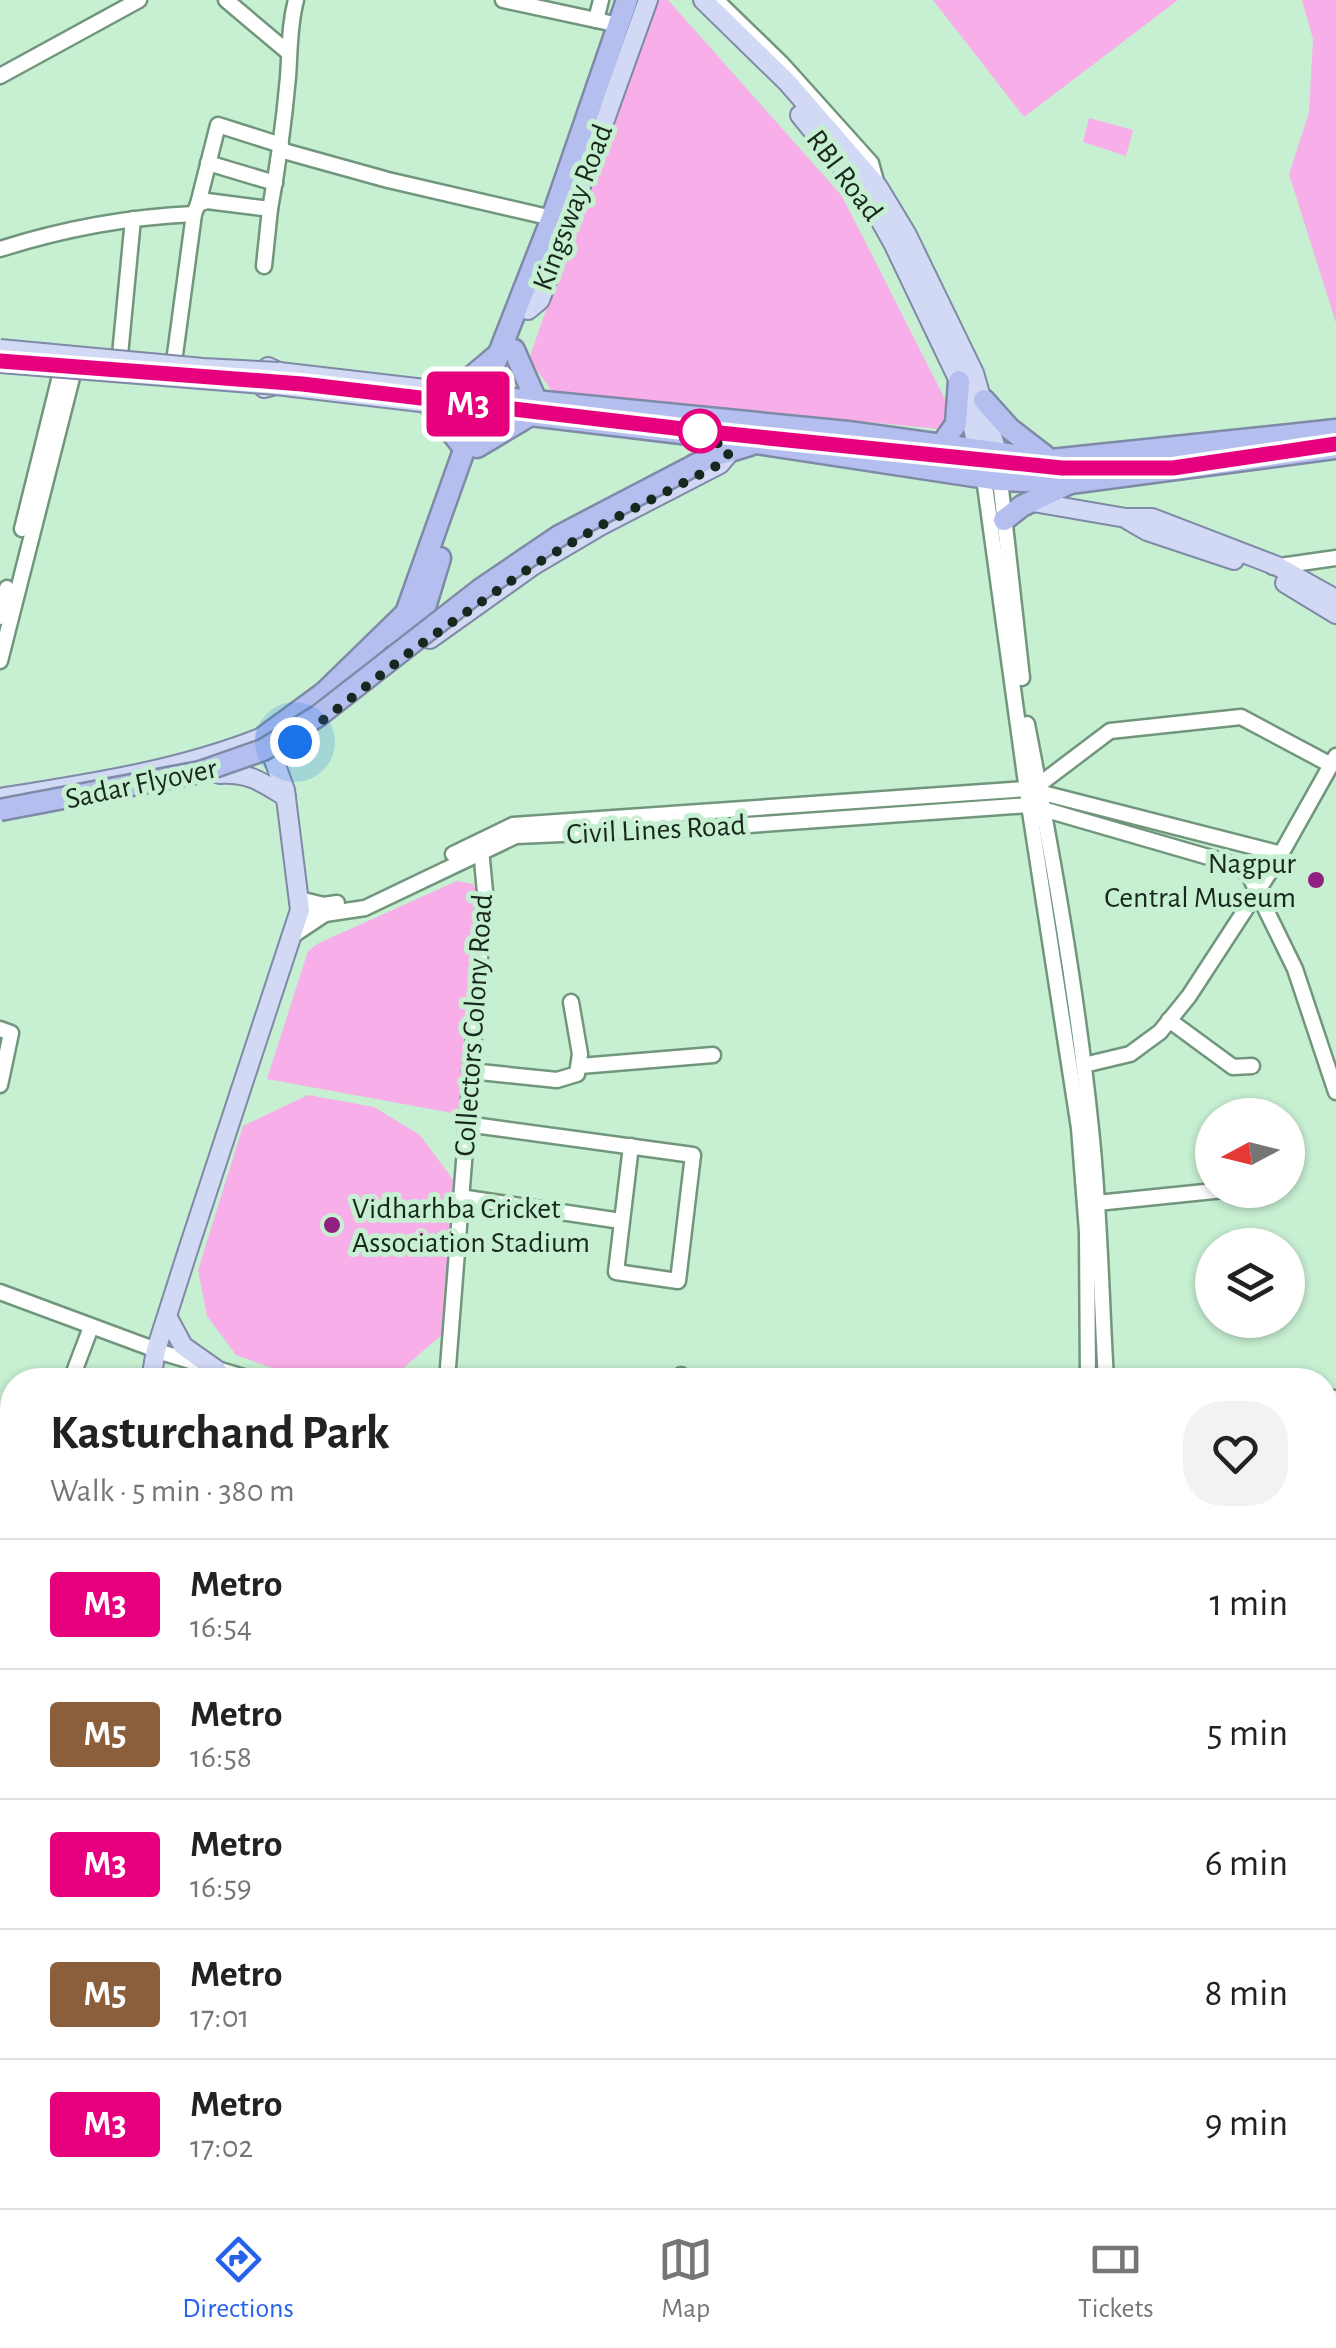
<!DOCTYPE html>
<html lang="en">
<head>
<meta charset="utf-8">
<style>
	:root { --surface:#fff; --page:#f2f2f2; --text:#222; --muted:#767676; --line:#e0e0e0; --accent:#2563eb }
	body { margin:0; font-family:"Alegreya Sans",sans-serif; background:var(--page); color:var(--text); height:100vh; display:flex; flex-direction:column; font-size:38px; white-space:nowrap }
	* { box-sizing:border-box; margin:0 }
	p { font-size:32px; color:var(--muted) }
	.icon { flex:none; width:55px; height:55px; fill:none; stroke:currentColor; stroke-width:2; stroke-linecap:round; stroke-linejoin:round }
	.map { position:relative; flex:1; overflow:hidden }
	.side { position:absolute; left:0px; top:1368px; width:1338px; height:842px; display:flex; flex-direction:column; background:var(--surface); border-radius:40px 40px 0 0; box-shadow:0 2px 8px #0004 }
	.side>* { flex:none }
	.badge { padding:0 20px; border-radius:8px; font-size:35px; line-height:65px }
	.needle { width:65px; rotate:263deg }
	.buttons { position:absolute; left:1195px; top:1098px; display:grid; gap:20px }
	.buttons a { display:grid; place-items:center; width:110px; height:110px; border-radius:50%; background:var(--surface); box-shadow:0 2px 8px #0004; font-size:50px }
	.you { position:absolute; width:50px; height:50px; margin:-25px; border:8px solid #fff; border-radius:50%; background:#1a73e8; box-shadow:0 0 0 15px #1a73e833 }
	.map>.badge { position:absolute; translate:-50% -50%; box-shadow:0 0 0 5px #fff }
	.round { display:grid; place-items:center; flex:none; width:105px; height:105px; border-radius:40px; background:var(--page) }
	.overview { display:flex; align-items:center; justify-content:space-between; height:170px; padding:0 50px }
	h1 { font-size:48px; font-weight:700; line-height:75px }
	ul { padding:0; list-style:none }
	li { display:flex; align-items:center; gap:30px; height:130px; padding:0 50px; border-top:2px solid var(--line) }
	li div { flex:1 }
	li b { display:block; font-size:38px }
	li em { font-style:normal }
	li .badge { min-width:110px; font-weight:700; text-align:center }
	.tabs { display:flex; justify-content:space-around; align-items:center; height:140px; border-top:2px solid var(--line); background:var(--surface); font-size:28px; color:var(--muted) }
	.tabs a { display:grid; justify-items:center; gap:5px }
	.tabs .selected { color:var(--accent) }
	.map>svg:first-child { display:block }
	.green { fill:#f8aee8 }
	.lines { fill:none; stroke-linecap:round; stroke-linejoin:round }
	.minor-casing { stroke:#71967c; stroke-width:19 }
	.major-casing { stroke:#7e8aa6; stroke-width:22 }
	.highway-casing { stroke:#7e8aa6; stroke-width:25 }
	.minor { stroke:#fff; stroke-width:14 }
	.major { stroke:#d2d9f5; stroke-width:18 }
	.highway { stroke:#b4bfef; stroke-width:20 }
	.rail-casing { stroke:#657f6c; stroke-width:6 }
	.rail { stroke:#c7efd2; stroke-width:2.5; stroke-dasharray:8; stroke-linecap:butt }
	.major-bridge-casing { stroke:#7e8aa6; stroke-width:22; stroke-linecap:butt }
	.highway-bridge-casing { stroke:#7e8aa6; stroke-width:25; stroke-linecap:butt }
	.major-bridge { stroke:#d2d9f5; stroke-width:18 }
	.highway-bridge { stroke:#b4bfef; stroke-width:20 }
	.line-casing { stroke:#fff; stroke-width:22 }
	.line { stroke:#e6007e; stroke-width:15 }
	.walk { stroke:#19281e; stroke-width:10; stroke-dasharray:0 18 }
	.stop-dot { fill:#fff; stroke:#e6007e; stroke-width:5 }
	.poi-dot { fill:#902081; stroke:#c7efd2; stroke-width:4 }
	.labels { text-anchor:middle; stroke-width:10; stroke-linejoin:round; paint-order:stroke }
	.street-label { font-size:30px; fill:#19281e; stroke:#c7efd2 }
	.poi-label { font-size:30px; fill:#19281e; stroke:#c7efd2; text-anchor:end }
</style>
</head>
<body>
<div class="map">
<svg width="1336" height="2208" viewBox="0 0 1336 2208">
	<rect width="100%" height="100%" fill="#c7efd2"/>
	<g class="green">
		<polygon points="653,0 668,0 842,196 951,411 939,429 552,391 529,359"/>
		<polygon points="933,0 1178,0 1024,117"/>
		<polygon points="1302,0 1336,0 1336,323 1289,174 1309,113 1313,39"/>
		<polygon points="1089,118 1133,130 1126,156 1083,142"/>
		<polygon points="457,881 473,884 478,894 458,1114 267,1079 308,951 319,943"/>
		<polygon points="308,1095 374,1107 420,1135 454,1181 445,1332 393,1377 306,1380 236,1355 207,1316 198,1270 243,1126"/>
		<polygon points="1089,2198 1180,2198 1196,2206 1089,2208"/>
	</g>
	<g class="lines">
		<defs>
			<g id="minor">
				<polyline points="226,0 289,53"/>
				<polyline points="503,0 619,25"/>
				<polyline points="716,0 782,64 871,163 876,181"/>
				<polyline points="596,20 601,0"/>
				<polyline points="0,76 139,0"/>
				<polyline points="280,150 388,180 552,218"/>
				<polyline points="208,163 275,183"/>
				<polyline points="198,204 218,125 281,145"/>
				<path d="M 0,249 C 63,229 127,217 194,214"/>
				<polyline points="264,266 270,209"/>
				<polyline points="120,355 133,219"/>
				<path d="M 174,362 L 194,214 L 198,204 L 207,201 L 270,209 C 278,166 284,122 288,77 C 290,51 289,26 296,0"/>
				<polyline points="984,478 1029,805 1079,1128 1087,1232 1088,1380"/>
				<polyline points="1000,480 1022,678"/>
				<polyline points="22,529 64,360"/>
				<polyline points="1273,567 1336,558"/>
				<polyline points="0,617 7,588"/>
				<polyline points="0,661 76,362"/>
				<path d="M 1027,724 C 1053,858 1077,993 1091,1129 C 1100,1213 1101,1296 1106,1380"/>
				<polyline points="1040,784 1110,731 1241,717 1331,765"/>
				<polyline points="453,854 513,825 1027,789 1282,854"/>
				<polyline points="299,899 324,905 337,903"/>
				<polyline points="300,910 325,914 365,908 516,836 720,827 1029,805 1236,865 1249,875 1295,969 1336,1092"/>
				<polyline points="292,936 325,914"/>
				<polyline points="1169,1020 1233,1067 1252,1066"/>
				<polyline points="0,1029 11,1033 0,1085"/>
				<polyline points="1084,1065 1130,1054 1160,1032 1189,996 1277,861 1336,756"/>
				<polyline points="580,1066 713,1055"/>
				<polyline points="470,1071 557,1080 577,1074 580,1054 571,1002"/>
				<polyline points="466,1124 693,1155 678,1281 616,1272 631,1146"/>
				<polyline points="460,1197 621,1221"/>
				<polyline points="1097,1203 1224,1190"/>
				<polyline points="0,1292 167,1354 254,1380"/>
				<polyline points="71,1380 91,1327"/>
				<polyline points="447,1380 485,892 481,849"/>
				<polyline points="681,1380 681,1375"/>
				<polyline points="1325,1398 1336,1398"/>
				<polyline points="1325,1410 1336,1409"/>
				<polyline points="0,1639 12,1583"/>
				<polyline points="0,1671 12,1673"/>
				<polyline points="0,1770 12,1773"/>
				<polyline points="1325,1774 1336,1773"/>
				<polyline points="0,2083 12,2076"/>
				<polyline points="249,2198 249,2208"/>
				<polyline points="264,2208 264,2198"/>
				<polyline points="1077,2208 1078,2198"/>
				<polyline points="1094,2208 1094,2198"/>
			</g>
			<g id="major">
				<polyline points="703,0 788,83 878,187 907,235 974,373 996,449 1000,480"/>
				<polyline points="800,115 869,200 894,245 959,381 968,405 984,478"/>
				<polyline points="528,310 540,300 648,0"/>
				<polyline points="268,367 279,372 485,396"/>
				<polyline points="264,388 276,385 480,409"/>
				<polyline points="1033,502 1126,518 1152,518 1277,566 1336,599"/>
				<polyline points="1128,520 1147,531 1234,560"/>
				<polyline points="1285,583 1336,614"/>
				<polyline points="430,639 534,565 600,526 720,464 730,452"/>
				<path d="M 219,774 C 249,772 262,782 286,797"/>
				<path d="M 0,798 C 88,784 182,770 265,736 L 285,790 L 300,910 L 190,1244 L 156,1350 L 151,1380"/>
				<polyline points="168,1318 183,1346 217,1370"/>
				<polyline points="0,1892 12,1884"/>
				<polyline points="0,1909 12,1905"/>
			</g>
			<g id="highway">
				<polyline points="514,350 535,398"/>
				<polyline points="430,389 469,379 495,357"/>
				<polyline points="485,396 848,432 1051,460 1336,430"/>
				<polyline points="984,400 1010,429 1045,456"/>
				<polyline points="428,403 464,448"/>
				<polyline points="480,409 723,438 1000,480 1070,483 1336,448"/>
				<polyline points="941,445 956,424 959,381"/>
				<polyline points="477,447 529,416"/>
				<polyline points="695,465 717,455 750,445"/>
				<polyline points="1004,520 1022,506 1068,484"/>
				<polyline points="396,640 422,617 440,558"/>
				<polyline points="265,736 325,692 406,613 494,366 552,218 627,0"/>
			</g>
		</defs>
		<use href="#minor" class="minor-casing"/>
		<use href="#major" class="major-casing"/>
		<use href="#highway" class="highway-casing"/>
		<use href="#minor" class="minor"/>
		<use href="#major" class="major"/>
		<use href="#highway" class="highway"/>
		<defs>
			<path id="rail" d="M 0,361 L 302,384 L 700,431 L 1062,468 C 1158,472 1242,456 1336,444"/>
		</defs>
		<use href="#rail" class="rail-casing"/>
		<use href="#rail" class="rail"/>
		<defs>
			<g id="major-bridge">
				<polyline points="0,349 203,368 279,372"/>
				<polyline points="0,363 276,385"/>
			</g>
			<polyline id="highway-bridge" points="0,810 200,772 263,750 318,716 481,589 559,536 695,465"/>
		</defs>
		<use href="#major-bridge" class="major-bridge-casing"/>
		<use href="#highway-bridge" class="highway-bridge-casing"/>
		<use href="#major-bridge" class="major-bridge"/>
		<use href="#highway-bridge" class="highway-bridge"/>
	</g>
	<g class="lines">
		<defs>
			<polyline id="line" points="0,361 302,384 700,431 1062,468 1173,468 1336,444"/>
		</defs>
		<use href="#line" class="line-casing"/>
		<use href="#line" class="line"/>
		<polyline class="walk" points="295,742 414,649 534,565 600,526 720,464 730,452 700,431"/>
	</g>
	<circle class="stop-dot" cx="700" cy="431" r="20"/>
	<g class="poi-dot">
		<circle cx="1316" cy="880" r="10"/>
		<circle cx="332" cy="1225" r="10"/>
	</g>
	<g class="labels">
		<g class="street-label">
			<text transform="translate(845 175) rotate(53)" y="10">RBI Road</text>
			<text transform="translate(572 207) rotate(-69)" y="10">Kingsway Road</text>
			<text transform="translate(141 783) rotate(-12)" y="10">Sadar Flyover</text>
			<text transform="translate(656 829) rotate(-3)" y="10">Civil Lines Road</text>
			<text transform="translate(473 1025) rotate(-86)" y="10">Collectors Colony Road</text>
		</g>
		<g class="poi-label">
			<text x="1296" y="873">Nagpur<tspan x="1296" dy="34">Central Museum</tspan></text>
			<text x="352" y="1218" text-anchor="start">Vidharhba Cricket<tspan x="352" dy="34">Association Stadium</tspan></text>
		</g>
	</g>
</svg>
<div class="buttons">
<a><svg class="needle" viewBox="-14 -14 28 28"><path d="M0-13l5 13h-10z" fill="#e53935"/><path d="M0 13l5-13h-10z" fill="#767676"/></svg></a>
<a><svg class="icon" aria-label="layers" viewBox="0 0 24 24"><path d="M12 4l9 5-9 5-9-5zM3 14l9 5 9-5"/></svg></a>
</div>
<div class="you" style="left:295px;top:742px"></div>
<b class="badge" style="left:468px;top:404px;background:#e6007e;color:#fff">M3</b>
<section class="side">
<div class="overview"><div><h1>Kasturchand Park</h1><p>Walk · 5 min · 380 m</p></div><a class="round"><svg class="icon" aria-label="heart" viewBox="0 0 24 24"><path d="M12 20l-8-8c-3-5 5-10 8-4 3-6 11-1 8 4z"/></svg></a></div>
<ul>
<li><span class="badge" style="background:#e6007e;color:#fff">M3</span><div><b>Metro</b><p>16:54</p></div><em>1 min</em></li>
<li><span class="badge" style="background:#8b5e3c;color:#fff">M5</span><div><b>Metro</b><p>16:58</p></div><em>5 min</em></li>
<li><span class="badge" style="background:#e6007e;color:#fff">M3</span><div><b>Metro</b><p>16:59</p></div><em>6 min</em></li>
<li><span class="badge" style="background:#8b5e3c;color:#fff">M5</span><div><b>Metro</b><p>17:01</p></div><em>8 min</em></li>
<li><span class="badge" style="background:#e6007e;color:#fff">M3</span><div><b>Metro</b><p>17:02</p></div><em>9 min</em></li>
</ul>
</section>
</div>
<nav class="tabs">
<a class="selected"><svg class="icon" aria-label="directions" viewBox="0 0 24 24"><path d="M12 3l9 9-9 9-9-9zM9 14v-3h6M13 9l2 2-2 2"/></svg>Directions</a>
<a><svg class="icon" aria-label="map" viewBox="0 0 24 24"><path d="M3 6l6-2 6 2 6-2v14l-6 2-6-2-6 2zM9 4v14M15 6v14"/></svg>Map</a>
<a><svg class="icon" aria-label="tickets" viewBox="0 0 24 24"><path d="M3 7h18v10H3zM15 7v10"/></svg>Tickets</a>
</nav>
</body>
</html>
